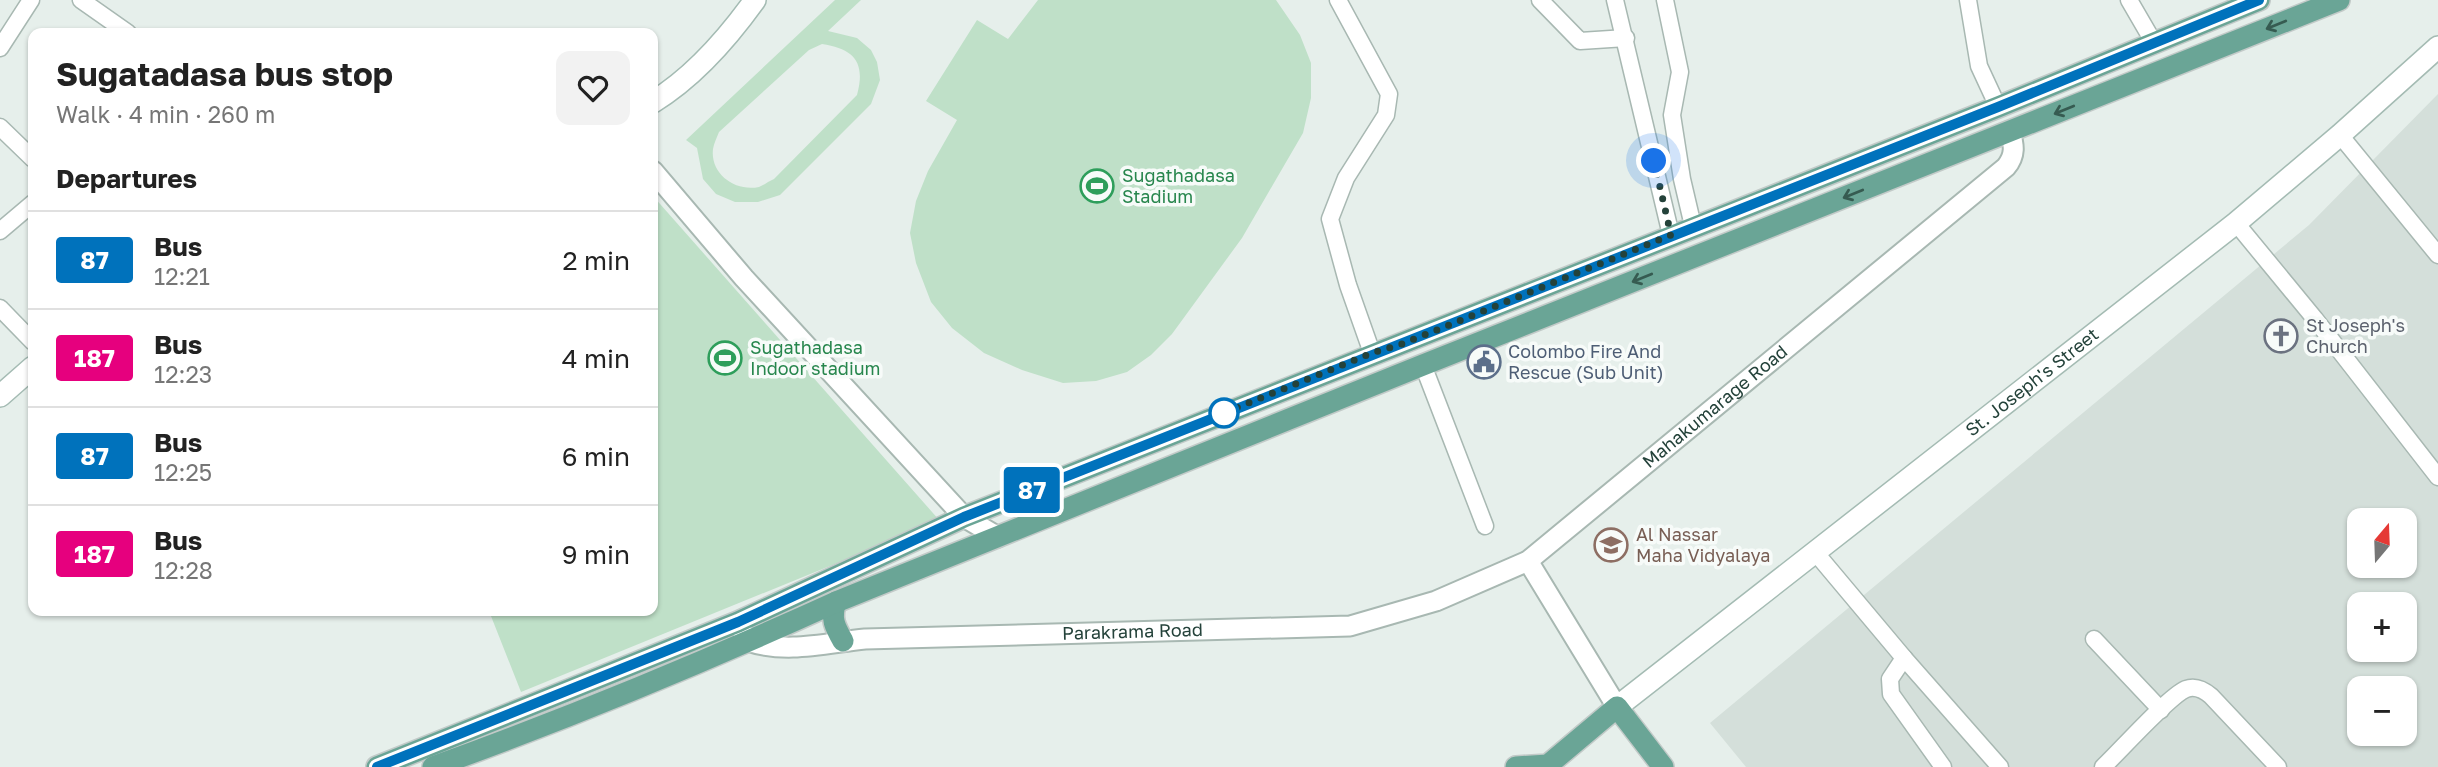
<!DOCTYPE html>
<html lang="en">
<head>
<meta charset="utf-8">
<style>
	:root { --surface:#fff; --page:#f2f2f2; --text:#222; --muted:#767676; --line:#e0e0e0 }
	body { margin:0; font-family:"Golos Text",sans-serif; background:var(--page); color:var(--text); height:100vh; display:flex; flex-direction:column; font-size:26px; white-space:nowrap }
	* { box-sizing:border-box; margin:0 }
	p { font-size:23px; color:var(--muted) }
	.icon { flex:none; width:38px; height:38px; fill:none; stroke:currentColor; stroke-width:2; stroke-linecap:round; stroke-linejoin:round }
	.map { position:relative; flex:1; overflow:hidden }
	.panel { position:absolute; left:28px; top:28px; width:630px; height:588px; display:flex; flex-direction:column; background:var(--surface); border-radius:14px; box-shadow:0 2px 5px #0004 }
	.panel>* { flex:none }
	.badge { padding:0 14px; border-radius:5px; font-size:24px; line-height:46px }
	.needle { width:46px; rotate:19deg }
	.tools { position:absolute; left:2347px; top:508px; display:grid; gap:14px }
	.tools a { display:grid; place-items:center; width:70px; height:70px; border-radius:14px; background:var(--surface); box-shadow:0 2px 5px #0004; font-size:35px }
	.you { position:absolute; width:35px; height:35px; margin:-18px; border:5px solid #fff; border-radius:50%; background:#1a73e8; box-shadow:0 0 0 10px #1a73e833 }
	.map>.badge { position:absolute; translate:-50% -50%; box-shadow:0 0 0 4px #fff }
	h2 { padding:0 28px; font-size:26px; line-height:63px }
	.round { display:grid; place-items:center; flex:none; width:74px; height:74px; border-radius:14px; background:var(--page) }
	.headline { display:flex; align-items:center; justify-content:space-between; height:119px; padding:0 28px }
	h1 { font-size:33px; font-weight:700; line-height:52px }
	ul { padding:0; list-style:none }
	li { display:flex; align-items:center; gap:21px; height:98px; padding:0 28px; border-top:2px solid var(--line) }
	li div { flex:1 }
	li b { display:block; font-size:26px }
	li em { font-style:normal }
	li .badge { min-width:77px; font-weight:700; text-align:center }
	.map>svg:first-child { display:block }
	.built { fill:#d4dfda; fill-rule:evenodd }
	.pitch { fill:#bfe0c8; fill-rule:evenodd }
	.lines { fill:none; stroke-linecap:round; stroke-linejoin:round }
	.minor-casing { stroke:#a8b8b2; stroke-width:19 }
	.tertiary-casing { stroke:#a8b8b2; stroke-width:23 }
	.secondary-casing { stroke:#a4bbb3; stroke-width:24 }
	.primary-casing { stroke:#c2cac8; stroke-width:24 }
	.minor { stroke:#fff; stroke-width:16 }
	.tertiary { stroke:#fff; stroke-width:19 }
	.secondary { stroke:#fff; stroke-width:21 }
	.primary { stroke:#6aa596; stroke-width:21 }
	.oneway { stroke:#365b51 }
	.line-casing { stroke:#fff; stroke-width:16 }
	.line { stroke:#0072bc; stroke-width:10 }
	.walk { stroke:#24423a; stroke-width:7; stroke-dasharray:0 12.6 }
	.stop-dot { fill:#fff; stroke:#0072bc; stroke-width:3.5 }
	.labels { text-anchor:middle; stroke-width:7; stroke-linejoin:round; paint-order:stroke }
	.leisure-label { font-size:18px; fill:#27864d; stroke:#f7fbf9; text-anchor:start }
	.worship-label { font-size:18px; fill:#5b616d; stroke:#f7fbf9; text-anchor:start }
	.service-label { font-size:18px; fill:#4e5e75; stroke:#f7fbf9; text-anchor:start }
	.street-label { font-size:18px; fill:#24423a; stroke:#f7fbf9 }
	.education-label { font-size:18px; fill:#785e54; stroke:#f7fbf9; text-anchor:start }
</style>
</head>
<body>
<div class="map">
<svg width="2438" height="767" viewBox="0 0 2438 767">
	<rect width="100%" height="100%" fill="#e6efeb"/>
	<path class="built" d="M 2438,94 L 2438,767 L 1746,767 L 1710,723 L 2309,225 ZM 2359,520 L 2404,520 L 2404,565 L 2359,565 ZM 2359,604 L 2404,604 L 2404,649 L 2359,649 ZM 2359,688 L 2404,688 L 2404,733 L 2359,733 Z"/>
	<g class="pitch">
		<path d="M 835,0 L 861,0 L 828,31 L 857,38 L 871,50 L 877,62 L 880,80 L 871,104 L 780,195 L 758,202 L 735,202 L 716,194 L 703,179 L 697,148 L 686,140 ZM 822,44 C 854,49 866,62 857,95 L 774,179 C 769,181 764,185 759,187 C 735,192 710,174 713,149 C 714,143 717,137 719,132 L 809,50 Z"/>
		<polygon points="1038,0 1276,0 1300,35 1311,63 1311,98 1303,133 1242,238 1172,334 1151,355 1127,372 1096,381 1063,383 1022,370 984,353 952,328 931,302 916,263 910,233 916,201 928,171 957,120 926,101 977,20 1008,39"/>
		<polygon points="653,196 940,521 521,692 489,611 653,611"/>
	</g>
	<g class="lines">
		<defs>
			<g id="minor">
				<polyline points="81,0 128,33"/>
				<polyline points="1338,0 1389,94 1386,115 1346,178 1330,219 1348,285 1372,353"/>
				<polyline points="1540,0 1580,41 1626,38"/>
				<polyline points="1615,0 1671,235"/>
				<polyline points="1665,0 1680,72 1672,115 1682,179 1693,226"/>
				<polyline points="1968,0 1979,66 1998,107"/>
				<polyline points="2129,0 2154,43"/>
				<polyline points="0,48 31,0"/>
				<polyline points="0,127 33,159"/>
				<polyline points="2340,135 2438,255"/>
				<polyline points="2236,223 2315,319 2438,477"/>
				<polyline points="0,231 33,203"/>
				<polyline points="0,308 33,342"/>
				<polyline points="1423,365 1485,526"/>
				<polyline points="1815,552 1904,658 2000,767"/>
				<polyline points="2094,639 2161,710"/>
				<polyline points="1904,658 1890,679 1891,694 1943,767"/>
				<path d="M 2103,767 C 2120,751 2169,696 2186,689 C 2196,685 2204,690 2211,696 L 2278,767"/>
			</g>
			<g id="tertiary">
				<polyline points="653,171 744,278 964,517 998,537"/>
				<polyline points="1528,561 1617,707"/>
				<path id="s1" d="M 743,632 L 748,641 C 786,654 826,643 865,639 L 1350,626 L 1436,601 L 1528,561 L 2006,167 C 2016,155 2014,145 2010,131"/>
			</g>
			<g id="secondary">
				<path d="M 653,102 C 694,77 727,39 755,0"/>
				<polyline points="0,396 33,367"/>
				<path id="s2" d="M 1617,707 L 2236,223 L 2340,135 L 2438,47"/>
			</g>
			<g id="primary">
				<path d="M 836,602 C 830,618 835,627 843,641"/>
				<polyline points="377,767 738,622 964,517 1998,107 2259,0"/>
				<path d="M 433,767 C 569,718 704,662 836,602 L 1423,365 L 2339,0"/>
				<polyline points="1516,767 1548,765 1617,707 1663,767"/>
			</g>
		</defs>
		<use href="#minor" class="minor-casing"/>
		<use href="#tertiary" class="tertiary-casing"/>
		<use href="#secondary" class="secondary-casing"/>
		<use href="#primary" class="primary-casing"/>
		<use href="#minor" class="minor"/>
		<use href="#tertiary" class="tertiary"/>
		<use href="#secondary" class="secondary"/>
		<use href="#primary" class="primary"/>
	</g>
	<defs><path id="oneway-shaft" d="M-6 0H5M1.5-3L5.5 0L1.5 3" fill="none" stroke-width="1.6" stroke-linecap="round" stroke-linejoin="round" transform="scale(1.75)"/></defs>
	<g class="oneway">
		<use href="#oneway-shaft" transform="translate(2276 25) rotate(158)"/>
		<use href="#oneway-shaft" transform="translate(2064 110) rotate(158)"/>
		<use href="#oneway-shaft" transform="translate(1853 194) rotate(158)"/>
		<use href="#oneway-shaft" transform="translate(1642 278) rotate(158)"/>
	</g>
	<g class="lines">
		<defs>
			<polyline id="line" points="377,767 738,622 964,517 1998,107 2259,0"/>
		</defs>
		<use href="#line" class="line-casing"/>
		<use href="#line" class="line"/>
		<polyline class="walk" points="1224,413 1219,415 1372,353 1402,344 1671,235 1654,161"/>
	</g>
	<defs>
		<symbol id="stadium-ring" viewBox="-11 -11 22 22"><circle r="9.5" fill="#f7fbf9" stroke="#2e9e5b" stroke-width="1.5"/><path d="M0-5a6.5 5 0 1 0 0 10a6.5 5 0 1 0 0-10ZM-3.5-1.8h7v3.6h-7Z" fill="#2e9e5b"/></symbol>
		<symbol id="church-ring" viewBox="-11 -11 22 22"><circle r="9.5" fill="#f7fbf9" stroke="#6b7280" stroke-width="1.5"/><path d="M-1.2-6h2.4v3.5h3.3v2.4h-3.3V6h-2.4V-.1h-3.3v-2.4h3.3Z" fill="#6b7280"/></symbol>
		<symbol id="civic-ring" viewBox="-11 -11 22 22"><circle r="9.5" fill="#f7fbf9" stroke="#5c6f8a" stroke-width="1.5"/><path d="M-.6-6.5H3V-4.5H.6V-3L4-1V1h2V6H-6V1h2V-1L-.6-3ZM-1.2 2.5V6h2.4V2.5Z" fill="#5c6f8a"/></symbol>
		<symbol id="school-ring" viewBox="-11 -11 22 22"><circle r="9.5" fill="#f7fbf9" stroke="#8d6e63" stroke-width="1.5"/><path d="M0-5L7-2L0 1L-7-2ZM-4 1L0 2.5L4 1V4Q0 6-4 4Z" fill="#8d6e63"/></symbol>
	</defs>
	<g fill-rule="evenodd">
		<use href="#stadium-ring" x="1078" y="167" width="38" height="38"/>
		<use href="#church-ring" x="2262" y="317" width="38" height="38"/>
		<use href="#stadium-ring" x="706" y="339" width="38" height="38"/>
		<use href="#civic-ring" x="1465" y="343" width="38" height="38"/>
		<use href="#school-ring" x="1592" y="526" width="38" height="38"/>
	</g>
	<circle class="stop-dot" cx="1224" cy="413" r="14"/>
	<g class="labels">
		<g class="leisure-label">
			<text x="1122" y="182">Sugathadasa<tspan x="1122" dy="21">Stadium</tspan></text>
			<text x="750" y="354">Sugathadasa<tspan x="750" dy="21">Indoor stadium</tspan></text>
		</g>
		<g class="worship-label">
			<text x="2306" y="332">St Joseph's<tspan x="2306" dy="21">Church</tspan></text>
		</g>
		<g class="service-label">
			<text x="1508" y="358">Colombo Fire And<tspan x="1508" dy="21">Rescue (Sub Unit)</tspan></text>
		</g>
		<g class="street-label">
			<text dy="6" stroke="none"><textPath href="#s2" startOffset="527">St. Joseph's Street</textPath></text>
			<text dy="6" stroke="none"><textPath href="#s1" startOffset="1046">Mahakumarage Road</textPath></text>
			<text dy="6" stroke="none"><textPath href="#s1" startOffset="396">Parakrama Road</textPath></text>
		</g>
		<g class="education-label">
			<text x="1636" y="541">Al Nassar<tspan x="1636" dy="21">Maha Vidyalaya</tspan></text>
		</g>
	</g>
</svg>
<div class="tools">
<a><svg class="needle" viewBox="-14 -14 28 28"><path d="M0-13l5 13h-10z" fill="#e53935"/><path d="M0 13l5-13h-10z" fill="#767676"/></svg></a>
<a>+</a>
<a>−</a>
</div>
<div class="you" style="left:1654px;top:161px"></div>
<b class="badge" style="left:1032px;top:490px;background:#0072bc;color:#fff">87</b>
<section class="panel">
<div class="headline"><div><h1>Sugatadasa bus stop</h1><p>Walk · 4 min · 260 m</p></div><a class="round"><svg class="icon" aria-label="heart" viewBox="0 0 24 24"><path d="M12 20l-8-8c-3-5 5-10 8-4 3-6 11-1 8 4z"/></svg></a></div>
<h2>Departures</h2>
<ul>
<li><span class="badge" style="background:#0072bc;color:#fff">87</span><div><b>Bus</b><p>12:21</p></div><em>2 min</em></li>
<li><span class="badge" style="background:#e6007e;color:#fff">187</span><div><b>Bus</b><p>12:23</p></div><em>4 min</em></li>
<li><span class="badge" style="background:#0072bc;color:#fff">87</span><div><b>Bus</b><p>12:25</p></div><em>6 min</em></li>
<li><span class="badge" style="background:#e6007e;color:#fff">187</span><div><b>Bus</b><p>12:28</p></div><em>9 min</em></li>
</ul>
</section>
</div>
</body>
</html>
